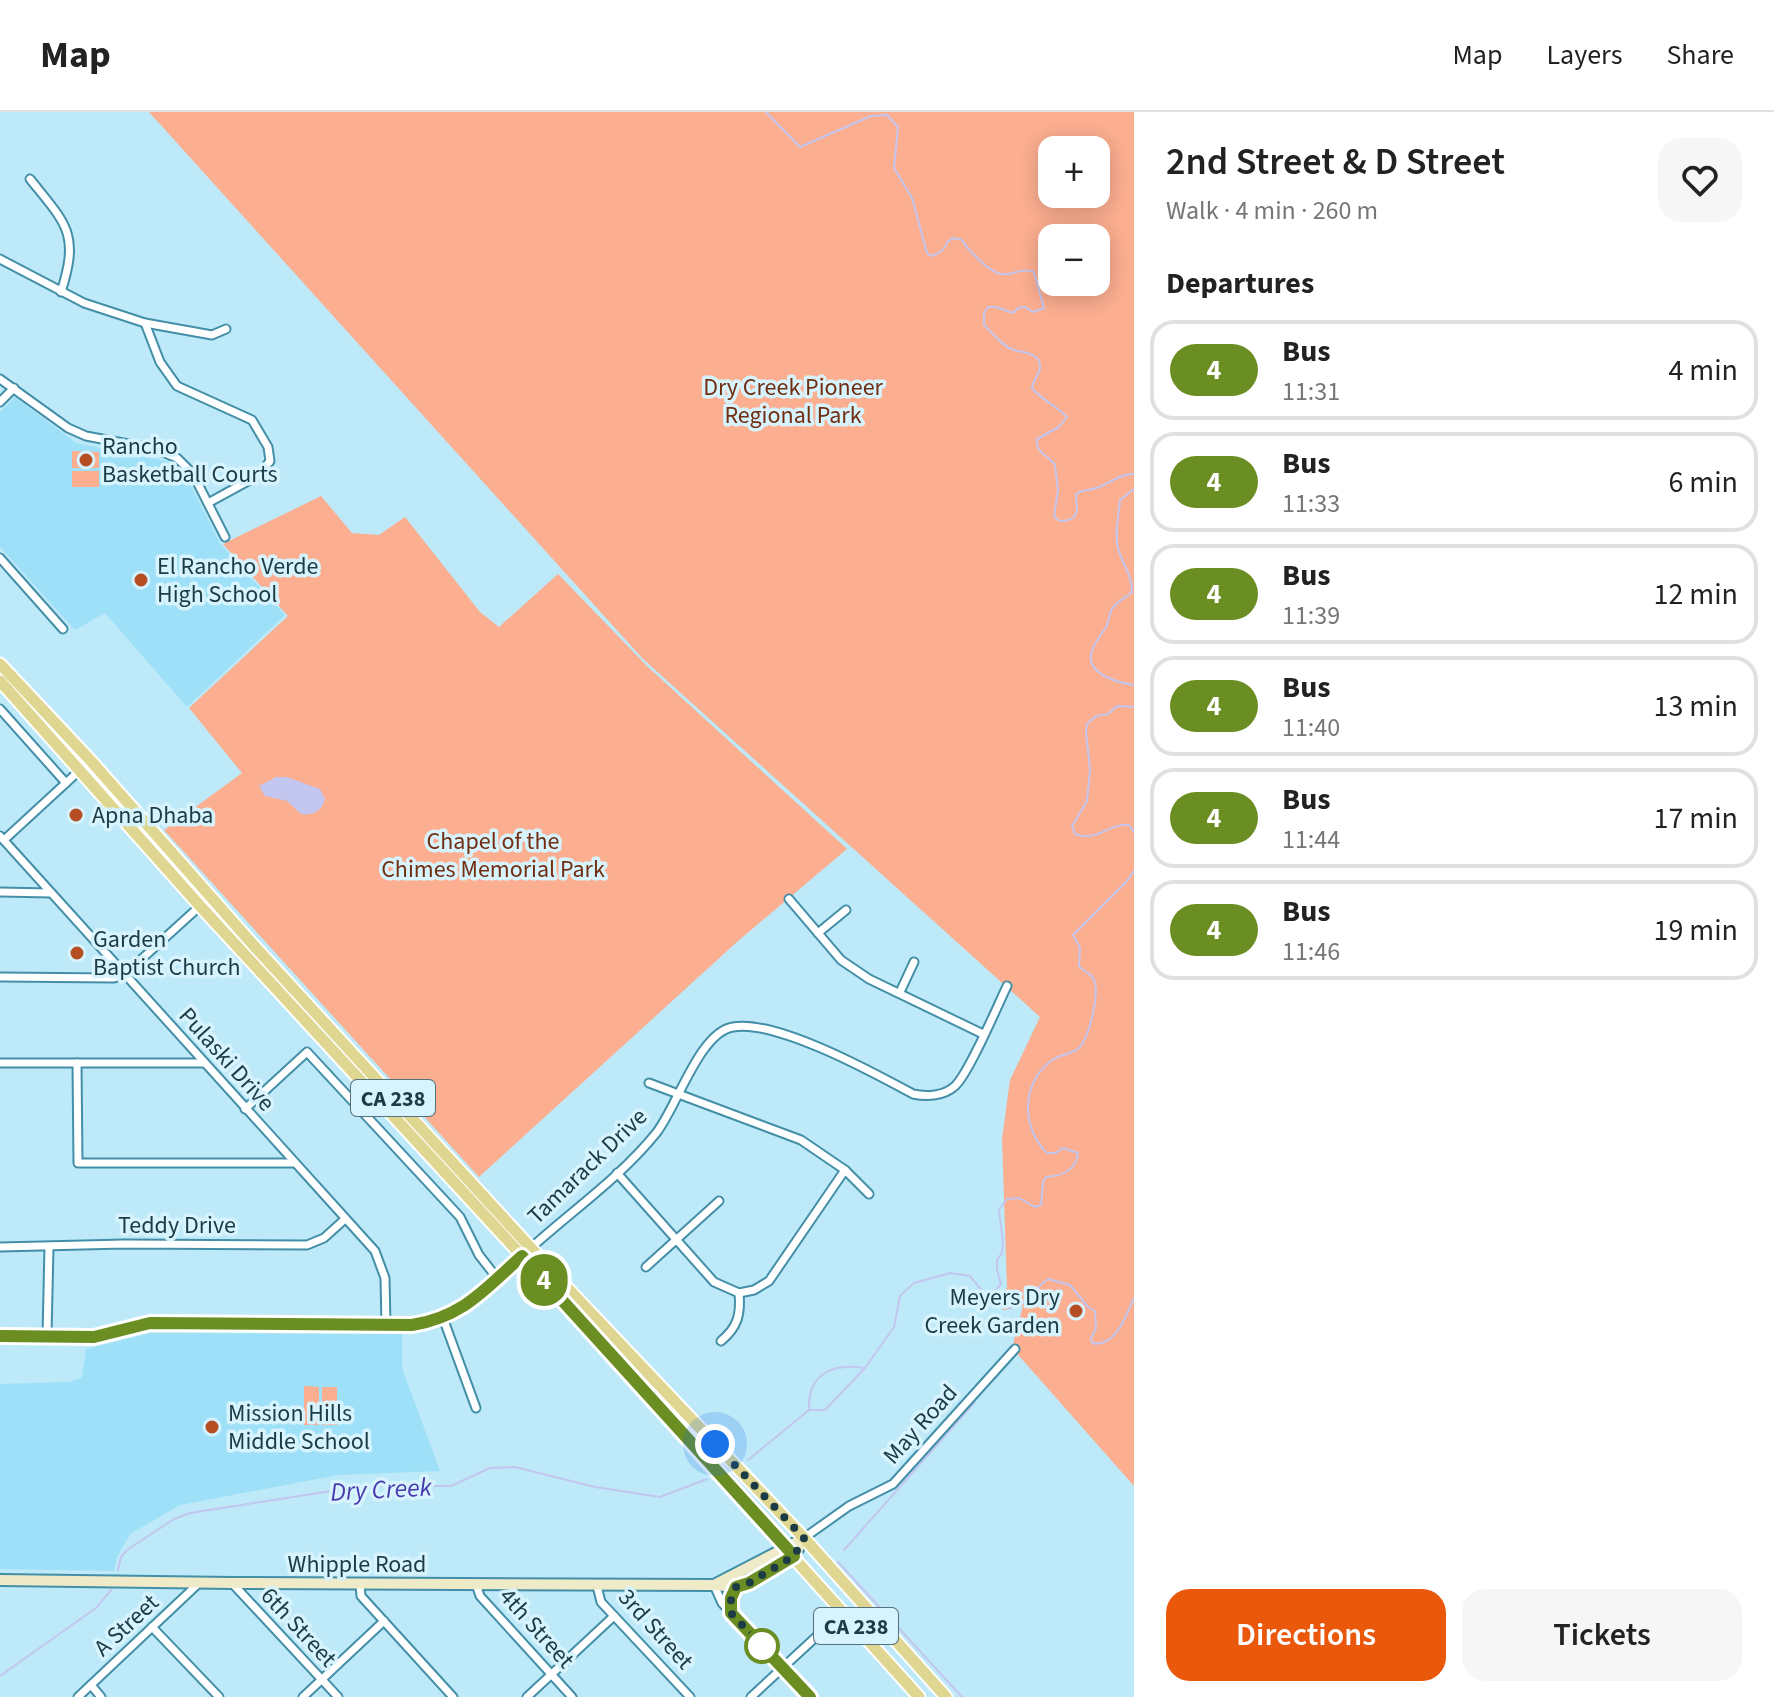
<!DOCTYPE html>
<html lang="en">
<head>
<meta charset="utf-8">
<style>
	:root { --surface:#fff; --page:#f6f6f6; --text:#222; --muted:#767676; --line:#e0e0e0; --accent:#ea580c }
	body { margin:0; font-family:"Source Sans 3",sans-serif; background:var(--page); color:var(--text); height:100vh; display:flex; flex-direction:column; font-size:30px; white-space:nowrap }
	* { box-sizing:border-box; margin:0 }
	p { font-size:26px; color:var(--muted) }
	.icon { flex:none; width:44px; height:44px; fill:none; stroke:currentColor; stroke-width:2; stroke-linecap:round; stroke-linejoin:round }
	.map { position:relative; flex:1; overflow:hidden }
	.details { display:flex; flex-direction:column; background:var(--surface); width:640px }
	.details>* { flex:none }
	.badge { padding:0 16px; border-radius:26px; font-size:28px; line-height:52px }
	.fabs { position:absolute; left:1038px; top:24px; display:grid; gap:16px }
	.fabs a { display:grid; place-items:center; width:72px; height:72px; border-radius:16px; background:var(--surface); box-shadow:0 4px 20px #0003; font-size:40px }
	.you { position:absolute; width:40px; height:40px; margin:-20px; border:6px solid #fff; border-radius:50%; background:#1a73e8; box-shadow:0 0 0 12px #1a73e833 }
	.map>.badge { position:absolute; translate:-50% -50%; box-shadow:0 0 0 4px #fff }
	h2 { padding:0 32px; font-size:30px; line-height:72px }
	.round { display:grid; place-items:center; flex:none; width:84px; height:84px; border-radius:24px; background:var(--page) }
	.summary { display:flex; align-items:center; justify-content:space-between; height:136px; padding:0 32px }
	h1 { font-size:38px; font-weight:600; line-height:60px }
	.button { display:flex; gap:16px; margin-top:auto; padding:16px 32px }
	.button a { flex:1; height:92px; border-radius:24px; background:var(--accent); color:#fff; font-size:32px; font-weight:600; line-height:92px; text-align:center }
	.button a+a { background:var(--page); color:var(--text) }
	ul { padding:0; list-style:none }
	li { display:flex; align-items:center; gap:24px; height:100px; margin:0 16px 12px; padding:0 16px; border:4px solid var(--line); border-radius:24px }
	li div { flex:1 }
	li b { display:block; font-size:30px }
	li em { font-style:normal }
	li .badge { min-width:88px; font-weight:700; text-align:center }
	header { display:flex; align-items:center; gap:48px; box-sizing:border-box; height:112px; padding:0 40px; background:var(--surface); border-bottom:2px solid var(--line) }
	header strong { font-size:38px }
	nav { display:flex; gap:44px; margin-inline-start:auto; font-size:28px }
	main { display:flex; flex:1; min-height:0 }
	.map>svg:first-child { display:block }
	.built { fill:#9de0f7 }
	.green { fill:#fcae90; fill-rule:evenodd }
	.water { fill:#c3c6ef }
	.lines { fill:none; stroke-linecap:round; stroke-linejoin:round }
	.stream { stroke:#c3c6ef; stroke-width:2 }
	.minor-casing { stroke:#438fa8; stroke-width:11 }
	.secondary-casing { stroke:#438fa8; stroke-width:14 }
	.primary-casing { stroke:#fff; stroke-width:15 }
	.minor { stroke:#fff; stroke-width:7 }
	.secondary { stroke:#efeac8; stroke-width:10 }
	.primary { stroke:#dfd691; stroke-width:11 }
	.line-casing { stroke:#fff; stroke-width:18 }
	.line { stroke:#6b8e23; stroke-width:12 }
	.walk { stroke:#1b3b45; stroke-width:8; stroke-dasharray:0 14.4 }
	.poi-dot { fill:#b54f23; stroke:#d7f3fe; stroke-width:3 }
	.stop-dot { fill:#fff; stroke:#6b8e23; stroke-width:4 }
	.labels { text-anchor:middle; stroke-width:7; stroke-linejoin:round; paint-order:stroke }
	.shield { fill:#d7f3fe; stroke:#53727c; stroke-width:2 }
	.shield-label { font-size:22px; font-weight:bold; fill:#1b3b45 }
	.park-label { font-size:24px; fill:#722e10; stroke:#d7f3fe }
	.poi-label { font-size:24px; fill:#1b3b45; stroke:#d7f3fe; text-anchor:start }
	.street-label { font-size:24px; fill:#1b3b45; stroke:#d7f3fe }
	.water-label { font-size:26px; font-style:italic; fill:#483aac; stroke:#d7f3fe }
</style>
</head>
<body>
<header>
<strong>Map</strong>
<nav><a>Map</a><a>Layers</a><a>Share</a></nav>
</header>
<main>
<div class="map">
<svg width="1134" height="1585" viewBox="0 0 1134 1585">
	<rect width="100%" height="100%" fill="#bde9f9"/>
	<g class="built">
		<polygon points="15,285 76,331 180,352 221,433 285,503 187,595 105,501 75,518 0,435 0,300"/>
		<polygon points="151,1221 402,1222 402,1256 440,1359 338,1363 180,1393 130,1422 117,1445 114,1459 0,1457 0,1272 70,1270 82,1265 86,1237"/>
	</g>
	<g class="green">
		<path d="M 149,0 L 1134,0 L 1134,1374 L 1012,1236 L 1023,1194 L 1004,1198 L 992,1187 L 1007,1176 L 1002,1027 L 1010,968 L 1040,905 L 643,547 ZM 1052,38 L 1096,38 L 1096,82 L 1052,82 ZM 1052,126 L 1096,126 L 1096,170 L 1052,170 Z"/>
		<polygon points="72,339 99,340 99,356 72,356"/>
		<rect x="72" y="359" width="27" height="16"/>
		<polygon points="321,384 352,421 379,423 405,405 480,500 499,515 558,462 648,555 847,737 738,829 479,1065 164,718 242,661 189,596 288,504 223,432"/>
		<polygon points="304,1274 319,1275 319,1313 304,1313"/>
		<rect x="322" y="1275" width="15" height="38"/>
	</g>
	<path class="water" d="M 276,665 L 287,665 L 320,677 L 325,687 C 322,699 313,704 301,702 L 287,689 L 265,684 L 259,674 Z"/>
	<g class="lines">
		<g class="stream">
			<path d="M 766,0 L 800,35 L 871,4 L 887,3 L 898,15 L 894,56 L 912,86 L 927,141 L 931,144 C 940,142 945,137 948,129 L 954,126 L 962,128 C 968,138 989,160 1001,162 C 1013,164 1021,155 1034,160 L 1044,196 L 1033,200 L 1025,195 L 1018,196 L 1013,201 L 996,195 L 988,195 L 984,201 L 984,213 C 993,221 1003,235 1014,238 C 1023,241 1038,240 1040,253 C 1041,261 1033,268 1032,276 C 1042,288 1056,294 1067,305 L 1059,315 L 1037,327 C 1035,342 1049,343 1055,353 L 1058,378 L 1054,404 C 1059,412 1068,409 1074,405 L 1077,399 L 1076,382 C 1083,377 1088,379 1096,376 C 1110,372 1119,362 1134,362"/>
			<path d="M 1134,377 L 1120,388 C 1119,403 1114,421 1118,436 C 1122,452 1132,462 1132,480 C 1126,486 1117,489 1112,497 C 1109,502 1109,509 1106,515 C 1101,523 1092,533 1091,543 C 1088,563 1120,571 1134,573"/>
			<path d="M 1134,595 L 1117,594 L 1108,602 L 1096,604 L 1087,612 L 1086,620 L 1090,657 L 1087,689 L 1072,714 L 1075,722 C 1096,731 1108,711 1129,713 L 1134,720"/>
			<path d="M 985,1181 L 996,1178 L 1001,1172 L 997,1158 L 997,1148 L 1002,1141 L 1003,1130 L 999,1098 L 1007,1087 L 1019,1086 L 1035,1095 L 1041,1093 L 1043,1070 L 1046,1065 C 1062,1064 1076,1059 1078,1041 L 1063,1036 L 1056,1041 L 1047,1041 C 1021,1016 1021,971 1051,949 C 1060,942 1071,943 1079,936 C 1089,927 1101,878 1093,866 C 1090,861 1083,859 1079,854 L 1080,836 L 1073,823 L 1126,770 L 1134,759"/>
			<path d="M 809,1296 C 808,1261 834,1251 864,1256"/>
			<path d="M 748,1348 L 809,1298 L 825,1298 L 865,1256 L 894,1215 L 900,1184 L 914,1171 L 950,1161 L 970,1164 C 987,1184 1002,1211 1030,1185 C 1037,1178 1040,1172 1048,1167 L 1070,1173 L 1088,1195 L 1095,1199 L 1096,1216 L 1091,1226 L 1092,1231 C 1116,1236 1126,1203 1134,1186"/>
			<polyline points="844,1438 975,1290"/>
			<polyline points="838,1450 962,1585"/>
			<polyline points="118,1458 121,1445 127,1438 174,1407 190,1401 364,1374 451,1374 490,1356 515,1355 595,1375 660,1385 707,1367"/>
			<polyline points="0,1564 96,1496 111,1478"/>
		</g>
		<defs>
			<g id="minor">
				<path d="M 30,67 C 66,112 80,121 61,180"/>
				<polyline points="0,147 84,191 145,211 212,223 226,217"/>
				<polyline points="145,211 160,250 177,274 252,308 268,335 270,349 259,363 208,391"/>
				<polyline points="0,267 68,316 86,324 155,337 177,346 193,362 225,425"/>
				<polyline points="0,290 14,276"/>
				<polyline points="0,446 63,517"/>
				<polyline points="0,597 66,671"/>
				<polyline points="0,724 375,1139 385,1166 386,1213"/>
				<polyline points="4,728 80,658 94,654"/>
				<polyline points="0,780 51,781"/>
				<polyline points="789,787 841,848 869,867 983,922"/>
				<polyline points="818,821 846,798"/>
				<polyline points="0,865 114,866 124,863 200,794 206,782"/>
				<polyline points="900,880 914,850"/>
				<polyline points="0,951 204,951"/>
				<polyline points="77,951 78,1051 293,1051"/>
				<polyline points="649,971 801,1028 845,1058 869,1082"/>
				<polyline points="245,997 307,940 460,1105 479,1143 497,1166"/>
				<polyline points="617,1061 714,1170 739,1181 754,1178 769,1169 845,1058"/>
				<polyline points="0,1135 124,1132 307,1133 324,1126 345,1107"/>
				<polyline points="646,1155 719,1089"/>
				<polyline points="443,1206 476,1296"/>
				<path d="M 0,1224 L 94,1225 L 150,1211 L 412,1213 C 429,1210 443,1207 458,1198 C 485,1182 508,1156 532,1135 C 573,1098 622,1064 657,1020 C 678,992 700,920 733,915 C 776,907 874,961 913,982 C 927,985 944,984 955,974 C 969,961 997,895 1007,874"/>
				<polyline points="47,1224 49,1135"/>
				<path d="M 721,1229 C 738,1215 741,1202 739,1181"/>
				<polyline points="804,1426 849,1394 893,1372 1015,1237"/>
				<polyline points="232,1471 338,1585"/>
				<polyline points="360,1472 361,1484 453,1585"/>
				<polyline points="476,1472 480,1484 572,1585"/>
				<polyline points="714,1473 722,1491 810,1585"/>
				<polyline points="597,1474 601,1490 690,1585"/>
				<polyline points="152,1515 219,1585"/>
				<polyline points="91,1573 101,1585"/>
				<polyline points="78,1585 199,1471"/>
				<polyline points="303,1585 384,1509"/>
				<polyline points="527,1585 614,1504"/>
				<polyline points="751,1585 843,1500"/>
			</g>
			<g id="secondary">
				<polyline points="0,1468 232,1471 714,1473 736,1475 749,1471 794,1444 804,1426"/>
				<polyline points="714,1473 803,1427"/>
				<polyline points="731,1501 731,1486 736,1475"/>
			</g>
			<g id="primary">
				<polyline points="0,552 91,649 256,836 573,1182 804,1426 946,1585"/>
				<polyline points="0,569 200,794 522,1144 919,1585"/>
			</g>
		</defs>
		<use href="#minor" class="minor-casing"/>
		<use href="#secondary" class="secondary-casing"/>
		<use href="#primary" class="primary-casing"/>
		<use href="#minor" class="minor"/>
		<use href="#secondary" class="secondary"/>
		<use href="#primary" class="primary"/>
	</g>
	<g class="lines">
		<defs>
			<path id="line" d="M 0,1224 L 94,1225 L 150,1211 L 412,1213 C 463,1205 485,1177 522,1144 L 794,1444 L 749,1471 L 736,1475 L 731,1486 L 731,1501 L 810,1585"/>
		</defs>
		<use href="#line" class="line-casing"/>
		<use href="#line" class="line"/>
		<polyline class="walk" points="715,1332 804,1426 794,1444 749,1471 736,1475 731,1486 731,1501 762,1534"/>
	</g>
	<g class="poi-dot">
		<circle cx="86" cy="348" r="8"/>
		<circle cx="141" cy="468" r="8"/>
		<circle cx="76" cy="703" r="8"/>
		<circle cx="77" cy="841" r="8"/>
		<circle cx="1076" cy="1199" r="8"/>
		<circle cx="212" cy="1315" r="8"/>
	</g>
	<circle class="stop-dot" cx="762" cy="1534" r="16"/>
	<g class="labels">
		<g class="shield">
			<rect x="351" y="968" width="84" height="36" rx="6"/>
			<rect x="814" y="1496" width="84" height="36" rx="6"/>
		</g>
		<g class="shield-label">
			<text x="393" y="994">CA 238</text>
			<text x="856" y="1522">CA 238</text>
		</g>
		<g class="park-label">
			<text x="793" y="283">Dry Creek Pioneer<tspan x="793" dy="28">Regional Park</tspan></text>
			<text x="493" y="737">Chapel of the<tspan x="493" dy="28">Chimes Memorial Park</tspan></text>
		</g>
		<g class="poi-label">
			<text x="102" y="342">Rancho<tspan x="102" dy="28">Basketball Courts</tspan></text>
			<text x="157" y="462">El Rancho Verde<tspan x="157" dy="28">High School</tspan></text>
			<text x="92" y="711">Apna Dhaba</text>
			<text x="93" y="835">Garden<tspan x="93" dy="28">Baptist Church</tspan></text>
			<text x="1060" y="1193" text-anchor="end">Meyers Dry<tspan x="1060" dy="28">Creek Garden</tspan></text>
			<text x="228" y="1309">Mission Hills<tspan x="228" dy="28">Middle School</tspan></text>
		</g>
		<g class="street-label">
			<text transform="translate(227 947) rotate(48)" y="8">Pulaski Drive</text>
			<text transform="translate(587 1054) rotate(-44)" y="8">Tamarack Drive</text>
			<text x="177" y="1121">Teddy Drive</text>
			<text transform="translate(920 1312) rotate(-48)" y="8">May Road</text>
			<text x="357" y="1460">Whipple Road</text>
			<text transform="translate(126 1513) rotate(-43)" y="8">A Street</text>
			<text transform="translate(299 1515) rotate(47)" y="8">6th Street</text>
			<text transform="translate(537 1516) rotate(48)" y="8">4th Street</text>
			<text transform="translate(656 1517) rotate(48)" y="8">3rd Street</text>
		</g>
		<g class="water-label">
			<text transform="translate(381 1377) rotate(-3)" y="9">Dry Creek</text>
		</g>
	</g>
</svg>
<div class="fabs">
<a>+</a>
<a>−</a>
</div>
<div class="you" style="left:715px;top:1332px"></div>
<b class="badge" style="left:544px;top:1168px;background:#6b8e23;color:#fff">4</b>
</div>
<section class="details">
<div class="summary"><div><h1>2nd Street &amp; D Street</h1><p>Walk · 4 min · 260 m</p></div><a class="round"><svg class="icon" aria-label="heart" viewBox="0 0 24 24"><path d="M12 20l-8-8c-3-5 5-10 8-4 3-6 11-1 8 4z"/></svg></a></div>
<h2>Departures</h2>
<ul>
<li><span class="badge" style="background:#6b8e23;color:#fff">4</span><div><b>Bus</b><p>11:31</p></div><em>4 min</em></li>
<li><span class="badge" style="background:#6b8e23;color:#fff">4</span><div><b>Bus</b><p>11:33</p></div><em>6 min</em></li>
<li><span class="badge" style="background:#6b8e23;color:#fff">4</span><div><b>Bus</b><p>11:39</p></div><em>12 min</em></li>
<li><span class="badge" style="background:#6b8e23;color:#fff">4</span><div><b>Bus</b><p>11:40</p></div><em>13 min</em></li>
<li><span class="badge" style="background:#6b8e23;color:#fff">4</span><div><b>Bus</b><p>11:44</p></div><em>17 min</em></li>
<li><span class="badge" style="background:#6b8e23;color:#fff">4</span><div><b>Bus</b><p>11:46</p></div><em>19 min</em></li>
</ul>
<div class="button"><a>Directions</a><a>Tickets</a></div>
</section>
</main>
</body>
</html>
